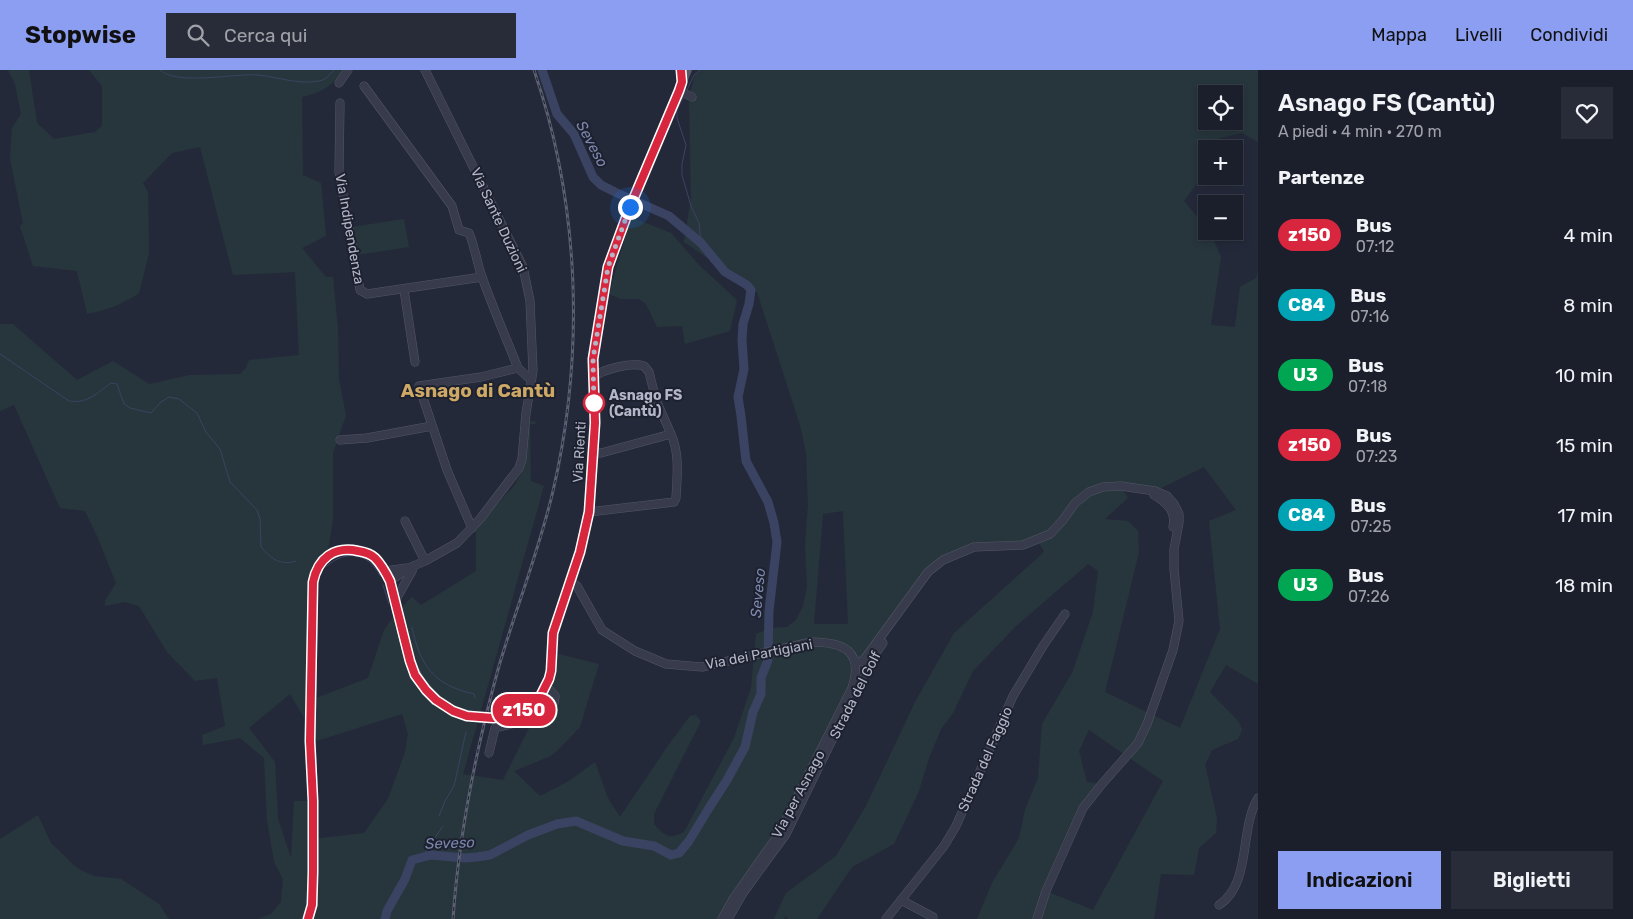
<!DOCTYPE html>
<html lang="it">
<head>
<meta charset="utf-8">
<style>
	:root { --surface:#1b1f2c; --page:#282c38; --text:#f1f3f6; --muted:#a0a2a9; --line:#393d48; --accent:#8c9ef2 }
	body { margin:0; font-family:Rubik,sans-serif; background:var(--page); color:var(--text); height:100vh; display:flex; flex-direction:column; font-size:19px; white-space:nowrap }
	* { box-sizing:border-box; margin:0 }
	p { font-size:16px; color:var(--muted) }
	.icon { flex:none; width:28px; height:28px; fill:none; stroke:currentColor; stroke-width:2; stroke-linecap:round; stroke-linejoin:round }
	.map { position:relative; flex:1; overflow:hidden }
	.panel { display:flex; flex-direction:column; background:var(--surface); width:375px }
	.panel>* { flex:none }
	.badge { padding:0 10px; border-radius:16px; font-size:18px; line-height:32px }
	.controls { position:absolute; left:1198px; top:15px; display:grid; gap:10px }
	.controls a { display:grid; place-items:center; width:45px; height:45px; border-radius:0px; background:var(--surface); box-shadow:0 2px 8px #0003,0 0 0 1px var(--line); font-size:25px }
	.you { position:absolute; width:25px; height:25px; margin:-12px; border:4px solid #fff; border-radius:50%; background:#1a73e8; box-shadow:0 0 0 8px #1a73e833 }
	.map>.badge { position:absolute; translate:-50% -50%; box-shadow:0 0 0 2px #fff }
	h2 { padding:0 20px; font-size:19px; line-height:45px }
	.round { display:grid; place-items:center; flex:none; width:52px; height:52px; border-radius:0px; background:var(--page) }
	.head { display:flex; align-items:center; justify-content:space-between; height:85px; padding:0 20px }
	h1 { font-size:24px; font-weight:600; line-height:38px }
	.button { display:flex; gap:10px; margin-top:auto; padding:10px 20px }
	.button a { flex:1; height:58px; border-radius:0px; background:var(--accent); color:#111; font-size:20px; font-weight:600; line-height:58px; text-align:center }
	.button a+a { background:var(--page); color:var(--text) }
	ul { padding:0; list-style:none }
	li { display:flex; align-items:center; gap:15px; height:70px; padding:0 20px }
	li div { flex:1 }
	li b { display:block; font-size:19px }
	li em { font-style:normal }
	li .badge { min-width:55px; font-weight:700; text-align:center }
	header { display:flex; align-items:center; gap:30px; box-sizing:border-box; height:70px; padding:0 25px; background:var(--accent); color:#111 }
	header strong { font-size:24px }
	nav { display:flex; gap:28px; margin-inline-start:auto; font-size:18px }
	.search { width:350px; height:45px; background:var(--page); display:flex; align-items:center; gap:12px; box-sizing:border-box; padding:0 18px; border-radius:0px; color:var(--muted); font-size:19px }
	main { display:flex; flex:1; min-height:0 }
	.map>svg:first-child { display:block }
	.green { fill:#27363c; fill-rule:evenodd }
	.lines { fill:none; stroke-linecap:round; stroke-linejoin:round }
	.stream { stroke:#3a4362; stroke-width:1 }
	.river { stroke:#3a4362; stroke-width:9 }
	.minor-casing { stroke:#535665; stroke-width:9 }
	.major-casing { stroke:#414453; stroke-width:10 }
	.minor { stroke:#373b4b; stroke-width:8 }
	.major { stroke:#555a6b; stroke-width:9 }
	.rail-casing { stroke:#5a5f71; stroke-width:3 }
	.rail { stroke:#1d212f; stroke-width:1; stroke-dasharray:4; stroke-linecap:butt }
	.major-bridge-casing { stroke:#414453; stroke-width:10; stroke-linecap:butt }
	.major-bridge { stroke:#555a6b; stroke-width:9 }
	.line-casing { stroke:#fff; stroke-width:11 }
	.line { stroke:#d7263d; stroke-width:8 }
	.walk { stroke:#b3b6c6; stroke-width:5; stroke-dasharray:0 9 }
	.stop-dot { fill:#fff; stroke:#d7263d; stroke-width:2.5 }
	.labels { text-anchor:middle; stroke-width:4; stroke-linejoin:round; paint-order:stroke }
	.street-label { font-size:14px; fill:#b3b6c6; stroke:#1d212f }
	.stop-label { font-size:14px; font-weight:bold; fill:#b3b6c6; stroke:#1d212f; text-anchor:start }
	.water-label { font-size:15px; font-style:italic; fill:#7c87ac; stroke:#1d212f }
	.district-label { font-size:19px; font-weight:bold; fill:#cea966; stroke:#1d212f }
</style>
</head>
<body>
<header>
<strong>Stopwise</strong>
<div class="search"><svg class="icon" aria-label="search" viewBox="0 0 24 24"><circle cx="10" cy="10" r="6"/><path d="M15 15l6 6"/></svg>Cerca qui</div>
<nav><a>Mappa</a><a>Livelli</a><a>Condividi</a></nav>
</header>
<main>
<div class="map">
<svg width="1258" height="849" viewBox="0 0 1258 849">
	<rect width="100%" height="100%" fill="#24293a"/>
	<g class="green">
		<path d="M 8,0 L 29,0 L 37,53 L 54,69 L 95,62 L 102,56 L 102,16 L 89,0 L 345,0 C 329,17 325,21 302,27 L 303,105 L 321,113 L 326,166 L 302,178 L 326,207 L 333,207 L 338,259 L 339,310 L 346,345 L 333,383 L 333,450 L 327,486 L 317,497 L 311,630 L 368,608 L 384,560 L 397,542 L 412,527 L 421,535 L 476,501 L 476,457 L 514,416 L 523,400 L 527,354 L 528,352 L 536,351 L 535,354 L 530,354 L 531,411 L 544,416 L 463,704 L 503,710 L 533,650 L 554,583 L 599,594 L 580,657 L 558,680 L 551,686 L 514,701 L 540,726 L 569,711 L 595,692 L 608,728 L 620,747 L 667,677 L 690,646 L 696,645 L 701,651 L 654,744 L 654,754 C 665,766 669,770 684,762 L 734,668 L 751,618 L 756,564 L 770,558 L 787,557 L 796,550 L 803,536 L 807,517 L 805,475 L 808,435 L 806,382 L 800,355 L 757,222 L 684,172 L 691,128 L 689,26 L 695,5 L 701,0 L 1258,0 L 1258,72 L 1242,63 L 1207,71 L 1206,101 L 1184,131 L 1206,157 L 1206,161 L 1210,161 L 1221,187 L 1211,255 L 1235,257 L 1240,217 L 1256,208 L 1258,201 L 1258,614 L 1226,595 L 1210,622 L 1239,652 L 1242,660 L 1238,669 L 1212,680 L 1205,695 L 1217,748 L 1216,763 L 1199,778 L 1194,805 L 1161,804 L 1154,849 L 977,849 L 992,813 L 1019,768 L 1025,740 L 1038,708 L 1042,654 L 1073,601 L 1093,542 L 1098,501 L 1088,494 L 1015,557 L 973,601 L 953,643 L 941,659 L 929,688 L 919,721 L 894,774 L 852,797 L 817,849 L 788,849 L 785,846 L 784,849 L 774,849 L 786,823 L 836,786 L 866,736 L 915,632 L 954,563 L 1044,482 L 1037,469 L 974,477 L 928,502 L 863,591 L 852,618 L 778,765 L 722,849 L 258,849 L 271,844 L 281,832 L 283,809 L 274,792 L 267,750 L 264,688 L 240,668 L 203,675 L 202,665 L 225,656 L 217,608 L 195,611 L 167,582 L 139,536 L 125,532 L 105,536 L 105,531 L 116,513 L 97,466 L 85,441 L 60,438 L 14,335 L 0,341 L 0,254 L 13,254 L 77,310 L 113,291 L 149,314 L 190,305 L 240,304 L 246,298 L 249,290 L 299,285 L 295,202 L 233,205 L 200,77 L 172,83 L 143,113 L 148,122 L 149,183 L 139,223 C 123,234 107,240 87,244 L 77,201 L 33,196 L 20,156 L 23,153 L 10,89 L 12,58 L 21,44 L 15,14 ZM 1206,24 L 1234,24 L 1234,51 L 1206,51 ZM 1204,397 L 1236,440 L 1209,451 L 1220,559 L 1180,658 L 1105,622 L 1139,482 L 1138,461 L 1128,451 L 1105,449 L 1128,428 L 1121,417 L 1155,421 ZM 843,441 L 848,554 L 814,554 L 823,444 ZM 290,624 L 306,651 L 307,674 L 402,644 L 408,664 L 405,682 L 388,729 L 364,763 L 313,769 L 313,731 L 294,731 L 291,788 L 278,749 L 275,692 L 249,658 ZM 1089,660 L 1163,711 L 1093,840 L 1046,821 L 1083,738 L 1102,714 L 1087,712 L 1079,681 Z"/>
		<polygon points="631,147 671,163 699,195 737,230 730,261 685,274 682,256 657,257 646,234 639,229 621,229 609,224"/>
		<polygon points="404,149 409,177 356,185 352,157"/>
		<polygon points="38,745 51,773 77,798 94,806 121,809 159,834 169,849 0,849 0,769"/>
	</g>
	<g class="lines">
		<g class="stream">
			<path d="M 160,0 C 177,16 235,3 258,5 C 278,7 299,15 319,11 C 325,10 330,5 334,0"/>
			<polyline points="687,20 694,5 700,0"/>
			<polyline points="684,26 677,40 677,48 686,75 682,94 682,105 691,136 699,153 701,173"/>
			<path d="M 0,284 L 69,331 C 87,334 97,323 111,313 L 117,314 L 124,334 L 130,338 L 151,343 L 161,332 L 169,327 L 179,329 L 197,343 L 206,362 L 220,379 L 230,412 L 257,440 L 260,449 L 261,477 C 271,489 281,496 296,491"/>
			<path d="M 327,496 C 346,479 369,483 380,506"/>
			<polyline points="383,515 389,534"/>
			<path d="M 412,557 C 420,596 434,615 474,624 L 475,628"/>
			<polyline points="439,746 445,731 454,716 466,662"/>
			<polyline points="421,788 443,756"/>
		</g>
		<polyline class="river" points="385,849 387,841 405,809 412,790 431,785 465,788 477,787 490,785 528,765 557,754 576,751 623,771 654,776 671,785 679,783 689,771 709,738 727,710 745,677 753,642 761,624 761,608 768,590 769,541 777,472 774,453 768,432 746,391 741,346 738,327 744,299 742,270 743,254 749,234 751,220 747,215 725,202 701,173 669,146 617,123 601,115 593,107 574,64 557,44 542,0"/>
		<defs>
			<g id="minor">
				<polyline points="339,13 348,0"/>
				<path d="M 364,16 L 452,136 L 459,160 L 469,163 C 475,177 477,193 482,207 C 493,238 506,268 518,298"/>
				<polyline points="679,21 692,27"/>
				<polyline points="340,33 339,102 360,220 367,224 482,207"/>
				<polyline points="404,220 415,292"/>
				<path d="M 593,307 C 604,299 631,292 644,296 L 649,302 L 656,330 L 671,364"/>
				<polyline points="340,370 367,368 432,356"/>
				<path d="M 1155,423 L 1154,425 C 1167,433 1176,440 1173,457"/>
				<path d="M 589,442 L 674,432 L 676,428 C 677,407 680,384 671,364 L 601,383 L 594,383"/>
				<polyline points="405,451 425,491"/>
				<polyline points="472,458 447,400 419,316 481,307 518,298 531,310"/>
				<polyline points="385,501 407,498"/>
				<polyline points="390,511 409,498 425,491 457,473 480,449 519,398 522,389 526,343 533,301 530,231 523,197 425,0"/>
				<path d="M 570,511 L 577,516 L 602,560 L 635,581 L 666,594 L 702,597 L 811,572 C 844,572 864,581 852,618 L 778,765 L 733,829 L 722,849"/>
				<polyline points="395,531 412,501 413,496"/>
				<polyline points="855,592 863,591 928,502 943,490 974,477 1023,475 1050,464 1063,450 1075,433 1089,422 1103,417 1121,416 1155,421 1167,426 1174,434 1179,444 1179,453 1174,479 1174,499 1179,551 1173,580 1147,654 1138,673 1102,714 1083,738 1046,821 1037,849"/>
				<polyline points="856,620 867,596 883,573"/>
				<polyline points="489,683 495,658 515,653 554,633 555,626 546,616"/>
				<polyline points="901,830 933,847"/>
				<path d="M 1219,835 C 1252,813 1239,759 1258,728"/>
				<polyline points="728,849 743,823 786,764 833,668"/>
				<polyline points="886,849 944,776 956,756 1013,626 1043,576 1065,544"/>
			</g>
			<g id="major">
				<polyline points="503,648 513,645 532,635 539,627 549,609 551,601 553,563 580,482 589,442 595,353 593,289 608,197 630,137 687,0"/>
				<path d="M 308,849 L 313,835 L 313,731 L 311,671 L 313,512 C 318,488 334,476 358,481 C 364,482 371,484 375,488 C 382,495 386,503 390,511 C 407,562 400,610 453,641"/>
			</g>
		</defs>
		<use href="#minor" class="minor-casing"/>
		<use href="#major" class="major-casing"/>
		<use href="#minor" class="minor"/>
		<use href="#major" class="major"/>
		<defs>
			<path id="rail" d="M 453,849 C 459,763 476,679 499,596 C 516,538 539,481 553,421 C 585,283 580,135 534,0"/>
		</defs>
		<use href="#rail" class="rail-casing"/>
		<use href="#rail" class="rail"/>
		<defs>
			<polyline id="major-bridge" points="453,641 480,648 503,648"/>
		</defs>
		<use href="#major-bridge" class="major-bridge-casing"/>
		<use href="#major-bridge" class="major-bridge"/>
	</g>
	<g class="lines">
		<defs>
			<path id="line" d="M 308,849 L 312,835 L 313,802 L 313,731 L 310,671 L 313,512 C 318,488 334,476 358,481 C 364,482 371,484 375,488 C 382,495 386,503 390,511 L 410,591 L 415,605 L 426,620 L 436,630 L 453,641 L 467,646 L 493,648 L 513,645 L 532,635 L 540,627 L 549,609 L 551,601 L 553,563 L 580,482 L 589,442 L 595,353 L 593,289 L 608,197 L 630,137 L 679,21 L 682,12 L 681,0"/>
		</defs>
		<use href="#line" class="line-casing"/>
		<use href="#line" class="line"/>
		<polyline class="walk" points="594,333 594,339 593,289 605,216 608,197 630,137"/>
	</g>
	<circle class="stop-dot" cx="594" cy="333" r="10"/>
	<g class="labels">
		<g class="street-label">
			<text transform="translate(499 150) rotate(65)" y="5">Via Sante Duzioni</text>
			<text transform="translate(350 159) rotate(80)" y="5">Via Indipendenza</text>
			<text transform="translate(579 382) rotate(-87)" y="5">Via Rienti</text>
			<text transform="translate(759 584) rotate(-11)" y="5">Via dei Partigiani</text>
			<text transform="translate(855 625) rotate(-63)" y="5">Strada del Golf</text>
			<text transform="translate(985 689) rotate(-66)" y="5">Strada del Faggio</text>
			<text transform="translate(798 724) rotate(-62)" y="5">Via per Asnago</text>
		</g>
		<g class="stop-label">
			<text x="609" y="330">Asnago FS<tspan x="609" dy="16">(Cantù)</tspan></text>
		</g>
		<g class="water-label">
			<text transform="translate(592 74) rotate(62)" y="5">Seveso</text>
			<text transform="translate(758 523) rotate(-85)" y="5">Seveso</text>
			<text transform="translate(450 773) rotate(-2)" y="5">Seveso</text>
		</g>
		<g class="district-label">
			<text x="478" y="327">Asnago di Cantù</text>
		</g>
	</g>
</svg>
<div class="controls">
<a><svg class="icon" aria-label="locate" viewBox="0 0 24 24"><circle cx="12" cy="12" r="6"/><path d="M12 2v4M12 18v4M2 12h4M18 12h4"/></svg></a>
<a>+</a>
<a>−</a>
</div>
<div class="you" style="left:630px;top:137px"></div>
<b class="badge" style="left:524px;top:640px;background:#d7263d;color:#fff">z150</b>
</div>
<section class="panel">
<div class="head"><div><h1>Asnago FS (Cantù)</h1><p>A piedi · 4 min · 270 m</p></div><a class="round"><svg class="icon" aria-label="heart" viewBox="0 0 24 24"><path d="M12 20l-8-8c-3-5 5-10 8-4 3-6 11-1 8 4z"/></svg></a></div>
<h2>Partenze</h2>
<ul>
<li><span class="badge" style="background:#d7263d;color:#fff">z150</span><div><b>Bus</b><p>07:12</p></div><em>4 min</em></li>
<li><span class="badge" style="background:#00a3b4;color:#fff">C84</span><div><b>Bus</b><p>07:16</p></div><em>8 min</em></li>
<li><span class="badge" style="background:#00a651;color:#fff">U3</span><div><b>Bus</b><p>07:18</p></div><em>10 min</em></li>
<li><span class="badge" style="background:#d7263d;color:#fff">z150</span><div><b>Bus</b><p>07:23</p></div><em>15 min</em></li>
<li><span class="badge" style="background:#00a3b4;color:#fff">C84</span><div><b>Bus</b><p>07:25</p></div><em>17 min</em></li>
<li><span class="badge" style="background:#00a651;color:#fff">U3</span><div><b>Bus</b><p>07:26</p></div><em>18 min</em></li>
</ul>
<div class="button"><a>Indicazioni</a><a>Biglietti</a></div>
</section>
</main>
</body>
</html>
